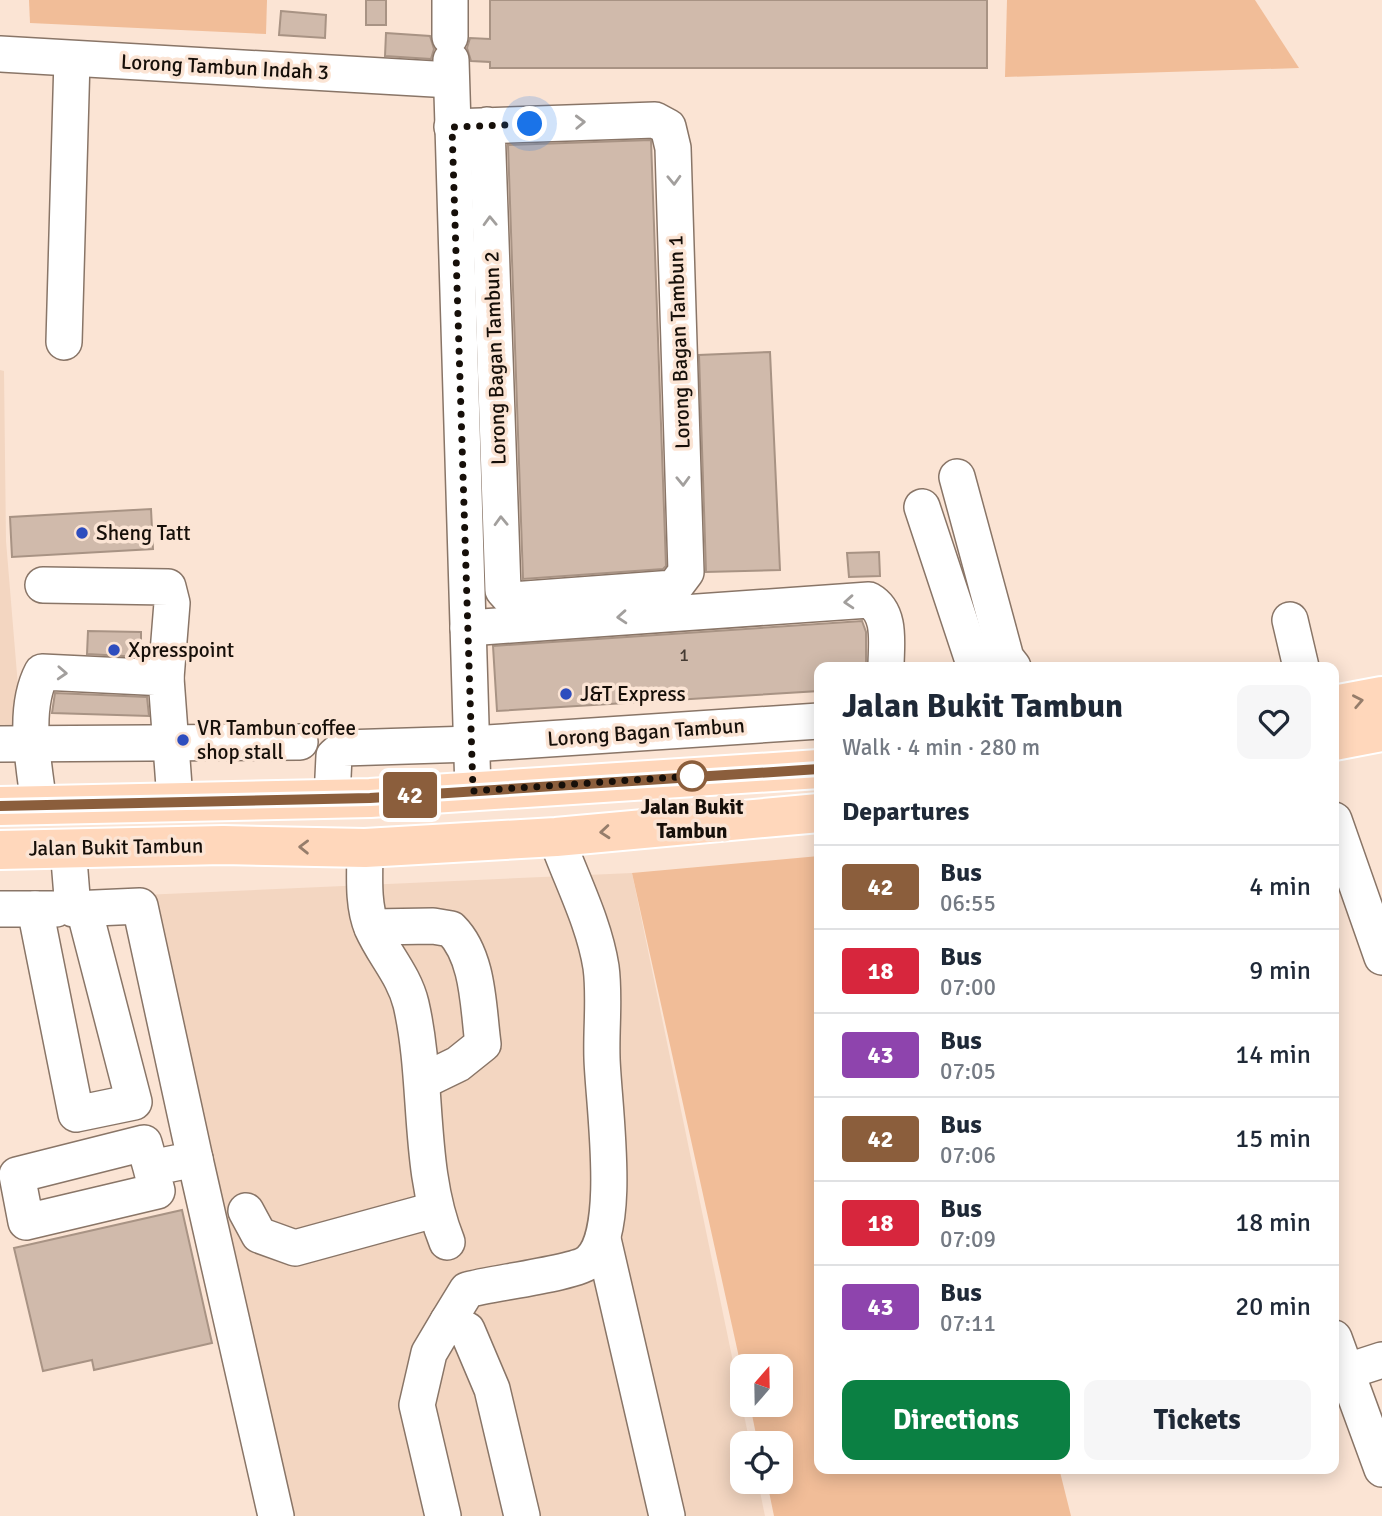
<!DOCTYPE html>
<html lang="en">
<head>
<meta charset="utf-8">
<style>
	:root { --surface:#fff; --page:#f6f6f7; --text:#1f2937; --muted:#747a83; --line:#e0e1e3; --accent:#0b8043 }
	body { margin:0; font-family:Signika,sans-serif; background:var(--page); color:var(--text); height:100vh; display:flex; flex-direction:column; font-size:26px; white-space:nowrap }
	* { box-sizing:border-box; margin:0 }
	p { font-size:23px; color:var(--muted) }
	.icon { flex:none; width:38px; height:38px; fill:none; stroke:currentColor; stroke-width:2; stroke-linecap:round; stroke-linejoin:round }
	.map { position:relative; flex:1; overflow:hidden }
	.side { position:absolute; left:814px; top:662px; width:525px; height:812px; display:flex; flex-direction:column; background:var(--surface); border-radius:14px; box-shadow:0 4px 18px #0003 }
	.side>* { flex:none }
	.badge { padding:0 14px; border-radius:5px; font-size:24px; line-height:46px }
	.needle { width:46px; rotate:20deg }
	.tools { position:absolute; left:730px; top:1354px; display:grid; gap:14px }
	.tools a { display:grid; place-items:center; width:63px; height:63px; border-radius:14px; background:var(--surface); box-shadow:0 4px 18px #0003; font-size:35px }
	.you { position:absolute; width:35px; height:35px; margin:-18px; border:5px solid #fff; border-radius:50%; background:#1a73e8; box-shadow:0 0 0 10px #1a73e833 }
	.map>.badge { position:absolute; translate:-50% -50%; box-shadow:0 0 0 4px #fff }
	h2 { padding:0 28px; font-size:26px; line-height:63px }
	.round { display:grid; place-items:center; flex:none; width:74px; height:74px; border-radius:14px; background:var(--page) }
	.headline { display:flex; align-items:center; justify-content:space-between; height:119px; padding:0 28px }
	h1 { font-size:33px; font-weight:800; line-height:52px }
	.cta { display:flex; gap:14px; margin-top:auto; padding:14px 28px }
	.cta a { flex:1; height:80px; border-radius:14px; background:var(--accent); color:#fff; font-size:28px; font-weight:800; line-height:80px; text-align:center }
	.cta a+a { background:var(--page); color:var(--text) }
	ul { padding:0; list-style:none }
	li { display:flex; align-items:center; gap:21px; height:84px; padding:0 28px; border-top:2px solid var(--line) }
	li div { flex:1 }
	li b { display:block; font-size:26px }
	li em { font-style:normal }
	li .badge { min-width:77px; font-weight:700; text-align:center }
	.map>svg:first-child { display:block }
	.built { fill:#f3d6c1 }
	.green { fill:#f1bd98 }
	.building { fill:#d0baab; stroke:#a89384; stroke-width:2 }
	.lines { fill:none; stroke-linecap:round; stroke-linejoin:round }
	.minor-casing { stroke:#897567; stroke-width:38 }
	.major-casing { stroke:#fff; stroke-width:42 }
	.minor { stroke:#fff; stroke-width:35 }
	.major { stroke:#ffd7bb; stroke-width:38 }
	.oneway { stroke:#a29f9d }
	.oneway2 { stroke:#967d6b }
	.line-casing { stroke:#fff; stroke-width:16 }
	.line { stroke:#8b5e3c; stroke-width:10 }
	.walk { stroke:#160f09; stroke-width:7; stroke-dasharray:0 12.6 }
	.poi-dot { fill:#2e4dbe; stroke:#fbe4d4; stroke-width:2.5 }
	.stop-dot { fill:#fff; stroke:#8b5e3c; stroke-width:3.5 }
	.labels { text-anchor:middle; stroke-width:7; stroke-linejoin:round; paint-order:stroke }
	.number-label { font-size:18px; fill:#443a32 }
	.street-label { font-size:21px; fill:#160f09; stroke:#fbe4d4 }
	.poi-label { font-size:21px; fill:#160f09; stroke:#fbe4d4; text-anchor:start }
	.stop-label { font-size:21px; font-weight:bold; fill:#160f09; stroke:#fbe4d4 }
</style>
</head>
<body>
<div class="map">
<svg width="1382" height="1516" viewBox="0 0 1382 1516">
	<rect width="100%" height="100%" fill="#fbe4d4"/>
	<g class="built">
		<polygon points="0,370 4,371 6,541 24,759 0,760"/>
		<polygon points="632,873 750,1444 742,1444 742,1482 758,1482 765,1516 287,1516 143,895"/>
	</g>
	<g class="green">
		<polygon points="29,0 267,0 266,34 30,23"/>
		<polygon points="1007,0 1255,0 1299,68 1005,77"/>
		<polygon points="819,856 819,1468 1059,1468 1071,1516 774,1516 767,1482 780,1482 780,1444 758,1444 750,1405 780,1405 780,1367 742,1367 742,1371 632,873"/>
	</g>
	<g class="building">
		<rect x="366" y="0" width="20" height="25"/>
		<polygon points="490,0 987,0 987,68 490,68 490,62 471,61 467,48 470,38 490,39"/>
		<polygon points="281,11 326,15 325,38 279,35"/>
		<polygon points="386,33 430,36 434,49 431,59 385,56"/>
		<polygon points="651,140 666,566 663,569 523,579 508,145"/>
		<polygon points="770,352 780,570 706,572 699,355"/>
		<polygon points="151,509 153,549 12,557 10,517"/>
		<polygon points="879,552 880,576 849,577 847,553"/>
		<polygon points="862,621 866,632 866,667 819,667 819,691 497,711 493,646"/>
		<polygon points="88,631 141,632 141,657 87,654"/>
		<polygon points="55,693 147,697 149,716 52,713"/>
		<polygon points="182,1210 212,1343 94,1370 92,1360 43,1371 14,1248"/>
	</g>
	<g class="lines">
		<defs>
			<g id="minor">
				<polyline points="450,0 450,37"/>
				<polyline points="0,54 451,80"/>
				<polyline points="451,60 473,791"/>
				<polyline points="452,127 655,120 668,127 673,148 686,572 674,588 512,600 503,590 487,125"/>
				<polyline points="64,342 72,59"/>
				<polyline points="957,477 1006,658 1013,667"/>
				<polyline points="922,507 975,667"/>
				<polyline points="43,585 168,587 172,603 166,678"/>
				<polyline points="1290,620 1301,667"/>
				<path d="M 468,628 L 869,600 C 892,613 886,644 886,667"/>
				<polyline points="0,744 300,742"/>
				<polyline points="332,798 334,756 343,748 472,744 819,721"/>
				<path d="M 39,805 C 34,764 22,710 42,672 L 166,678 L 175,800"/>
				<polyline points="1334,820 1382,957"/>
				<polyline points="68,847 73,909 140,906 195,1159 151,1168 144,1143 17,1175 26,1222 157,1191 151,1168"/>
				<path d="M 365,848 C 365,873 362,904 372,928 C 384,955 404,975 411,1004 C 429,1082 417,1168 447,1242"/>
				<polyline points="0,909 56,909"/>
				<polyline points="35,909 76,1114 134,1102 84,909"/>
				<path d="M 372,927 L 433,926 L 451,929 C 479,957 478,1007 483,1044 L 458,1064 L 423,1081"/>
				<polyline points="195,1159 276,1516"/>
				<polyline points="246,1211 259,1235 295,1248 434,1210"/>
				<polyline points="603,1239 667,1516"/>
				<path d="M 448,1321 L 467,1290 C 492,1283 577,1273 590,1261 C 623,1231 603,1101 602,1058 C 601,1028 605,996 601,967 C 594,922 571,879 556,837"/>
				<polyline points="1334,1338 1382,1469"/>
				<polyline points="1345,1372 1382,1360"/>
				<polyline points="443,1516 417,1405 429,1353 448,1321 467,1330 492,1389 522,1516"/>
			</g>
			<g id="major">
				<polyline points="1334,705 1382,696"/>
				<polyline points="1334,741 1382,732"/>
				<polyline points="0,806 370,798 819,769"/>
				<polyline points="0,850 223,845 365,848 556,837 819,813"/>
			</g>
		</defs>
		<use href="#minor" class="minor-casing"/>
		<use href="#major" class="major-casing"/>
		<use href="#minor" class="minor"/>
		<use href="#major" class="major"/>
	</g>
	<defs><path id="oneway-chevron" d="M-2-3.5L2.5 0L-2 3.5" fill="none" stroke-width="1.6" stroke-linecap="round" stroke-linejoin="round" transform="scale(1.75)"/></defs>
	<g class="oneway">
		<use href="#oneway-chevron" transform="translate(580 122) rotate(-2)"/>
		<use href="#oneway-chevron" transform="translate(674 180) rotate(88)"/>
		<use href="#oneway-chevron" transform="translate(490 221) rotate(-92)"/>
		<use href="#oneway-chevron" transform="translate(683 481) rotate(88)"/>
		<use href="#oneway-chevron" transform="translate(501 521) rotate(-92)"/>
		<use href="#oneway-chevron" transform="translate(849 602) rotate(176)"/>
		<use href="#oneway-chevron" transform="translate(622 617) rotate(176)"/>
		<use href="#oneway-chevron" transform="translate(62 673) rotate(3)"/>
	</g>
	<g class="oneway2">
		<use href="#oneway-chevron" transform="translate(1358 701) rotate(-11)"/>
		<use href="#oneway-chevron" transform="translate(605 832) rotate(175)"/>
		<use href="#oneway-chevron" transform="translate(304 847) rotate(-179)"/>
	</g>
	<g class="lines">
		<defs>
			<polyline id="line" points="0,806 370,798 819,769"/>
		</defs>
		<use href="#line" class="line-casing"/>
		<use href="#line" class="line"/>
		<polyline class="walk" points="530,124 452,127 473,791 692,776"/>
	</g>
	<g class="poi-dot">
		<circle cx="82" cy="533" r="7"/>
		<circle cx="114" cy="650" r="7"/>
		<circle cx="566" cy="694" r="7"/>
		<circle cx="183" cy="740" r="7"/>
	</g>
	<circle class="stop-dot" cx="692" cy="776" r="14"/>
	<g class="labels">
		<g class="number-label">
			<text x="684" y="661">1</text>
		</g>
		<g class="street-label">
			<text transform="translate(225 67) rotate(3)" y="7">Lorong Tambun Indah 3</text>
			<text transform="translate(679 342) rotate(-92)" y="7">Lorong Bagan Tambun 1</text>
			<text transform="translate(495 358) rotate(-92)" y="7">Lorong Bagan Tambun 2</text>
			<text transform="translate(646 732) rotate(-4)" y="7">Lorong Bagan Tambun</text>
			<text transform="translate(116 847) rotate(-1)" y="7">Jalan Bukit Tambun</text>
		</g>
		<g class="poi-label">
			<text x="96" y="540">Sheng Tatt</text>
			<text x="128" y="657">Xpresspoint</text>
			<text x="580" y="701">J&amp;T Express</text>
			<text x="197" y="735">VR Tambun coffee<tspan x="197" dy="24">shop stall</tspan></text>
		</g>
		<g class="stop-label">
			<text x="692" y="814">Jalan Bukit<tspan x="692" dy="24">Tambun</tspan></text>
		</g>
	</g>
</svg>
<div class="tools">
<a><svg class="needle" viewBox="-14 -14 28 28"><path d="M0-13l5 13h-10z" fill="#e53935"/><path d="M0 13l5-13h-10z" fill="#747a83"/></svg></a>
<a><svg class="icon" aria-label="locate" viewBox="0 0 24 24"><circle cx="12" cy="12" r="6"/><path d="M12 2v4M12 18v4M2 12h4M18 12h4"/></svg></a>
</div>
<div class="you" style="left:530px;top:124px"></div>
<b class="badge" style="left:410px;top:795px;background:#8b5e3c;color:#fff">42</b>
<section class="side">
<div class="headline"><div><h1>Jalan Bukit Tambun</h1><p>Walk · 4 min · 280 m</p></div><a class="round"><svg class="icon" aria-label="heart" viewBox="0 0 24 24"><path d="M12 20l-8-8c-3-5 5-10 8-4 3-6 11-1 8 4z"/></svg></a></div>
<h2>Departures</h2>
<ul>
<li><span class="badge" style="background:#8b5e3c;color:#fff">42</span><div><b>Bus</b><p>06:55</p></div><em>4 min</em></li>
<li><span class="badge" style="background:#d7263d;color:#fff">18</span><div><b>Bus</b><p>07:00</p></div><em>9 min</em></li>
<li><span class="badge" style="background:#8e44ad;color:#fff">43</span><div><b>Bus</b><p>07:05</p></div><em>14 min</em></li>
<li><span class="badge" style="background:#8b5e3c;color:#fff">42</span><div><b>Bus</b><p>07:06</p></div><em>15 min</em></li>
<li><span class="badge" style="background:#d7263d;color:#fff">18</span><div><b>Bus</b><p>07:09</p></div><em>18 min</em></li>
<li><span class="badge" style="background:#8e44ad;color:#fff">43</span><div><b>Bus</b><p>07:11</p></div><em>20 min</em></li>
</ul>
<div class="cta"><a>Directions</a><a>Tickets</a></div>
</section>
</div>
</body>
</html>
